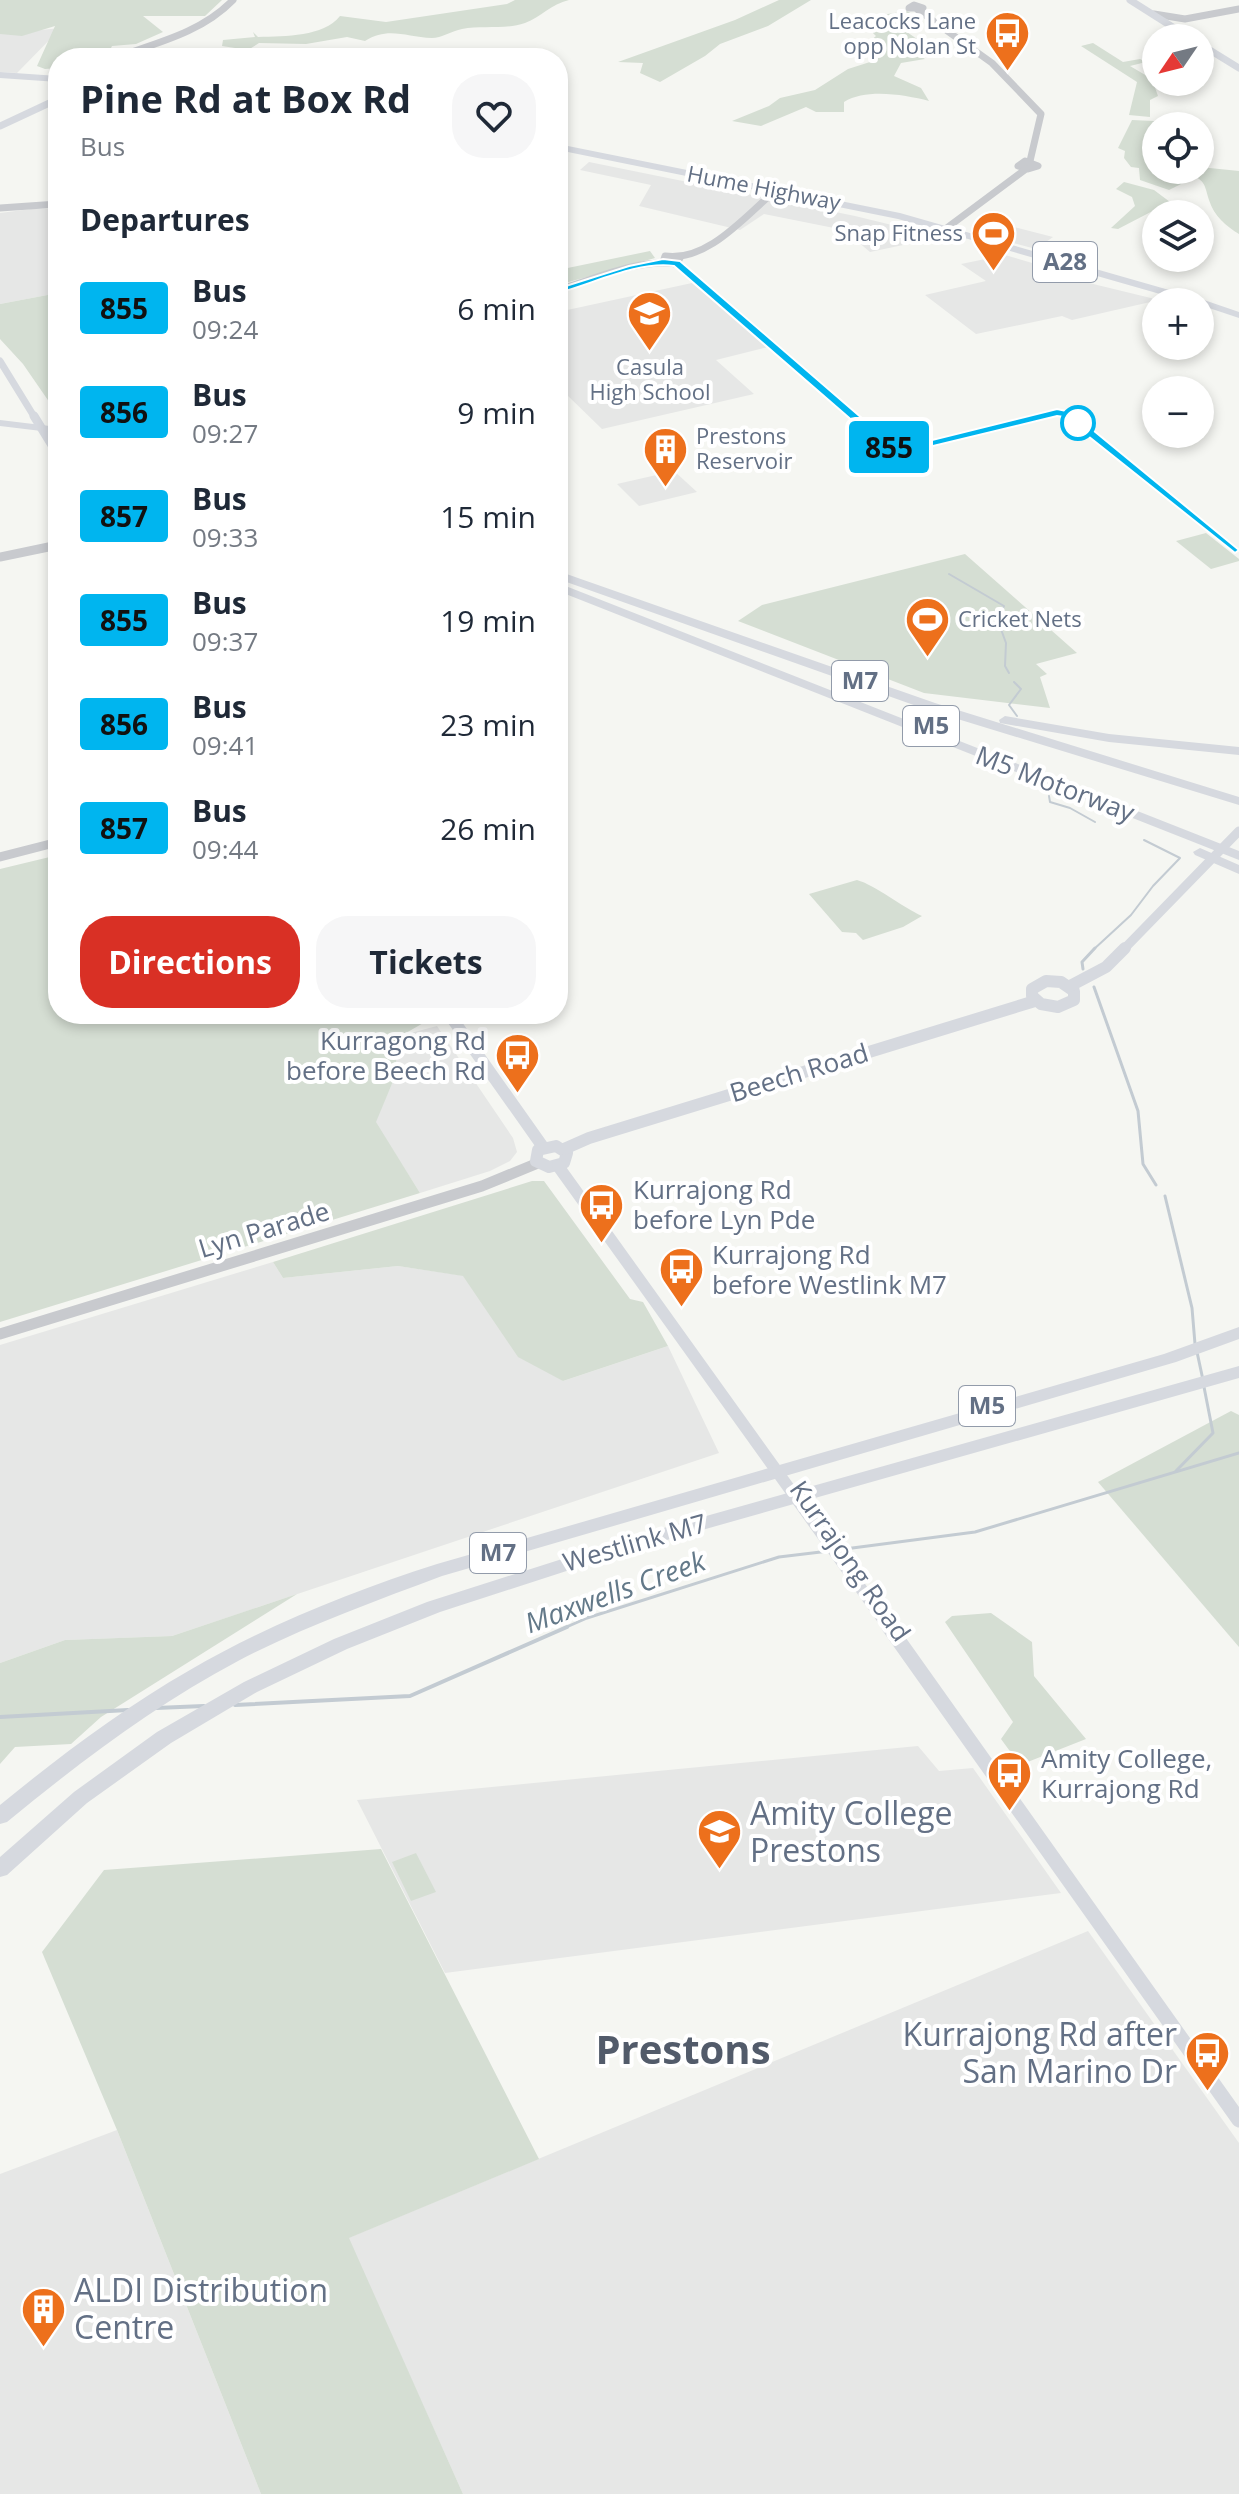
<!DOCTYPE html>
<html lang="en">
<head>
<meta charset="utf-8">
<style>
	:root { --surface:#fff; --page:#f6f6f7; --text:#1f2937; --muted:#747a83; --accent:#d93025 }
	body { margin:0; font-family:"Open Sans",sans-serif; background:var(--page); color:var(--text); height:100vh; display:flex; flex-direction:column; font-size:30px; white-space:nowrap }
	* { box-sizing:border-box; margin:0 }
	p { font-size:26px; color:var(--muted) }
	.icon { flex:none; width:44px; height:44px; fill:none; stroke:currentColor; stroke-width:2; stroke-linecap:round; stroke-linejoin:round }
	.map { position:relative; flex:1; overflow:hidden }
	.sheet { position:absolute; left:48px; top:48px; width:520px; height:976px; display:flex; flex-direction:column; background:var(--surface); border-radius:32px; box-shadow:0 4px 12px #0003 }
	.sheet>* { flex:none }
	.badge { padding:0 16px; border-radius:6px; font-size:28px; line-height:52px }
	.needle { width:52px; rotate:235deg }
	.controls { position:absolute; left:1142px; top:24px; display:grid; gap:16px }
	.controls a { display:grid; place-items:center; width:72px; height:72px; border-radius:50%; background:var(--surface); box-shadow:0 4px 12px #0003; font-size:40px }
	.map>.badge { position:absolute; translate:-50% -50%; box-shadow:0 0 0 4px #fff }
	h2 { padding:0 32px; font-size:30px; line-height:72px }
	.round { display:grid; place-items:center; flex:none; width:84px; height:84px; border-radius:32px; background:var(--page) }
	.overview { display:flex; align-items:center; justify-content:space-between; height:136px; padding:0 32px }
	h1 { font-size:38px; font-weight:700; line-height:60px }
	.button { display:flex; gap:16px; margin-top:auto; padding:16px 32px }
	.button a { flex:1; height:92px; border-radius:32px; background:var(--accent); color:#fff; font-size:32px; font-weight:700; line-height:92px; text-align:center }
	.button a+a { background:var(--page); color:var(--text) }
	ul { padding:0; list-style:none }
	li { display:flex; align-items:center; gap:24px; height:104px; padding:0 32px }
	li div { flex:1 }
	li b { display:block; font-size:30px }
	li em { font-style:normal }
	li .badge { min-width:88px; font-weight:700; text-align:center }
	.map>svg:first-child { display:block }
	.built { fill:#e6e7e6 }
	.green { fill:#d5ded3 }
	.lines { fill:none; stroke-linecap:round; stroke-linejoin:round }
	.stream-far2 { stroke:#c3cbd2; stroke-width:2 }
	.stream-far1 { stroke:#c3cbd2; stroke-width:3 }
	.stream { stroke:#c3cbd2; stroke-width:4 }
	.tertiary-far2 { stroke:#c8cace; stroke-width:7 }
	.tertiary-far1 { stroke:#c8cace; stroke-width:9 }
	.tertiary { stroke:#c8cace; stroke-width:11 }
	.secondary-far3 { stroke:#d6d9df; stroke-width:7 }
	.secondary-far2 { stroke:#d6d9df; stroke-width:9 }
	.secondary-far1 { stroke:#d6d9df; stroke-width:12 }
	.secondary { stroke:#d6d9df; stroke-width:15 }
	.trunk { fill:#d6d9df; fill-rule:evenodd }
	.motorway { fill:#d6d9df; fill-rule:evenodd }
	.line { fill:#00b5ef; stroke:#fff; stroke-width:2 }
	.stop-dot { fill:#fff; stroke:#00b5ef; stroke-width:4 }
	.labels { text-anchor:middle; stroke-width:8; stroke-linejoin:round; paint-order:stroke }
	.far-poi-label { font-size:22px; fill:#637085; stroke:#fff; text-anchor:end }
	.far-street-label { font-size:22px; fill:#637085; stroke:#fff }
	.shield { fill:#fff; stroke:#929baa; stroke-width:2 }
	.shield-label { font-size:24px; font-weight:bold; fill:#637085 }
	.street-label { font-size:26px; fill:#637085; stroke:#fff }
	.poi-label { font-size:26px; fill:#637085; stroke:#fff; text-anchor:start }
	.water-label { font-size:28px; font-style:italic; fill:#637989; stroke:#fff }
	.near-poi-label { font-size:32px; fill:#637085; stroke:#fff; text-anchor:start }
	.near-district-label { font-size:40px; font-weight:bold; fill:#525b6a; stroke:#fff }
</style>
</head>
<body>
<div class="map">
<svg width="1239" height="2494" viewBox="0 0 1239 2494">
	<rect width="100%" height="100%" fill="#f5f6f2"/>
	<g class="built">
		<polygon points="61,28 17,73 0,72 0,34"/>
		<polygon points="589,162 855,216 941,237 870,252 844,230 764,214 740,230 639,206 651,185 580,170"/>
		<polygon points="31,209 58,209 58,293 0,304 0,213"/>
		<polygon points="995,222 1053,237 1036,249 980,234"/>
		<polygon points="1005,255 1080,277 1078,279 1085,282 1159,300 1072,320 1062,316 976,334 925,295 986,281 961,264"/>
		<polygon points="692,283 768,347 716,360 754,394 602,429 566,394 558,396 558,312"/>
		<polygon points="674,471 697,492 639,506 617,484"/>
		<polygon points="437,1026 513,1138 517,1152 510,1161 490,1171 420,1193 375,1122 394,1079 399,1036"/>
		<polygon points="273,1262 283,1278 398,1266 466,1276 563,1381 668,1346 719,1453 172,1636 65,1640 0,1663 0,1345"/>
		<polygon points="918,1746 939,1771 973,1768 1061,1893 445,1973 357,1800"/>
		<polygon points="1088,1931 1239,2143 1239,2494 463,2494 348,2238"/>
		<polygon points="117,2130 261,2494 0,2494 0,2174"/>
	</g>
	<g class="green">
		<polygon points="0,0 222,0 205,16 143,16 163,32 136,44 112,46 107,56 58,58 58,68 45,69 37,66 55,26 22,36 0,34"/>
		<path d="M 515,0 L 569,0 C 551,4 541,17 525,23 C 505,30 482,25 462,29 C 452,31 441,38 432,38 C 406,37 388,26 365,41 L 347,37 L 306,44 L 259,43 L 248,50 L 222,46 L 223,40 L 255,37 L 253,32 L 258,37 C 286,36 323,37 340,16 L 386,22 L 507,4 Z"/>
		<polygon points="779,0 811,0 768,26 720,44 705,56 660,82 640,73 643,63 618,62 735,20"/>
		<path d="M 907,11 L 922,20 L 904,24 L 904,30 L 917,39 L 893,44 L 893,50 L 909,48 L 925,59 L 901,63 L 894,76 L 921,88 L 929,101 C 905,95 867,88 844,102 L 844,112 L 816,112 L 806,107 L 761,126 L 732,121 L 769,106 L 780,98 L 815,90 L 848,69 L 870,62 L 872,54 L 862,48 L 876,36 L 867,27 L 888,14 Z"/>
		<polygon points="1093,43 1123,62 1140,59 1146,62 1130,66 1152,79 1158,96 1150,100 1150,117 1129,115 1137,82 1081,46"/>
		<path d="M 1132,120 L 1154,121 L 1156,170 L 1200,170 L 1200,167 L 1239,171 L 1239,234 C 1226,226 1214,216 1209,200 C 1204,183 1205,179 1186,174 L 1181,184 L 1169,190 L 1140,180 L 1139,168 L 1131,167 L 1124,158 L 1125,151 L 1118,148 Z"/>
		<polygon points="1124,182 1154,190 1170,202 1118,229 1111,228 1135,206 1132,197 1116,189"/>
		<polygon points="650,251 655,258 558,285 558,270"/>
		<polygon points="58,293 58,407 52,406 23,364 0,339 0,304"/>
		<polygon points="1206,533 1239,559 1239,561 1211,569 1176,541"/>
		<polygon points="965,554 1077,653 1036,664 1047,674 1040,677 1050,708 924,693 738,621 762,605"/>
		<polygon points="58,855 58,1014 420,1014 425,1022 399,1037 394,1079 376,1122 420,1193 0,1322 0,869"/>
		<path d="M 857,880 C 875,885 902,907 922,916 L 903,927 L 863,940 L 856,933 L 842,932 L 809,894 Z"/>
		<polygon points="532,1181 544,1181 630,1299 643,1302 668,1346 563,1381 518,1357 463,1276 398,1266 283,1278 273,1262"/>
		<polygon points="1231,1411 1239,1415 1239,1647 1098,1482"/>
		<polygon points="297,1594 101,1717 71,1744 15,1747 0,1764 0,1663 65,1640 172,1636"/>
		<polygon points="991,1613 1032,1642 1034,1676 1086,1739 1020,1765 1001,1739 1013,1722 945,1622 952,1616"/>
		<polygon points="381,1849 539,2159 349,2238 463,2494 261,2494 117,2130 42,1952 104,1870"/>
		<polygon points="416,1853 436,1892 411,1901 392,1862"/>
	</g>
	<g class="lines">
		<g class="stream-far2">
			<polyline points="949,574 1004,606 998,621 1006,643 1005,666 1009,673"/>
			<polyline points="1014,682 1021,689 1009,705 1017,716"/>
			<polyline points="1049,796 1050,802 1070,808 1095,822"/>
			<polyline points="1093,950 1131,915 1153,886 1180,858 1144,840"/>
		</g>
		<g class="stream-far1">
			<polyline points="1083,969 1082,962 1095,948"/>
			<polyline points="1094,987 1138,1111 1143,1164 1156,1185"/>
			<polyline points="1165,1196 1192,1308 1195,1344"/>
			<polyline points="1197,1352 1203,1380"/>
			<polyline points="1176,1471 1213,1433 1204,1387"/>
			<polyline points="837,1550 975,1532 1239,1453"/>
			<polyline points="562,1629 587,1618 779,1557 829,1551"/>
		</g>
		<g class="stream">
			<polyline points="235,1705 410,1696 567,1627"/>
			<polyline points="156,1708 204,1706"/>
			<polyline points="0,1717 128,1710"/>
		</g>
		<g class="tertiary-far2">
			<polygon points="914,5 923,8 909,8"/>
			<polyline points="918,10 992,63 1041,114 1030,161"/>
			<polyline points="1154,14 1185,19 1239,9"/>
			<path d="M 114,58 C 156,43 201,33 233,0"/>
			<polygon points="1025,161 1038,166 1028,169 1018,166"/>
			<polyline points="0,208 58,204"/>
			<polyline points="940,233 1026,169"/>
			<path d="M 663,262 L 665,256 C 708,262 745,216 776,190"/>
			<path d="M 558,290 C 595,279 638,258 677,264 L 680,258"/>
		</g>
		<g class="tertiary-far1">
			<polyline points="0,557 58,545"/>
			<polyline points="0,857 58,842"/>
		</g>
		<polyline class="tertiary" points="0,1334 482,1186 538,1163"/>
		<g class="secondary-far3">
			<polyline points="1130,0 1190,38"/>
			<polyline points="1200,44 1239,68"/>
			<polyline points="0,126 58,99"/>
			<polyline points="0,361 35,418"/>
		</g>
		<g class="secondary-far2">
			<polyline points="34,416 58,455"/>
			<polyline points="1123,950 1239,831"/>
		</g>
		<g class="secondary-far1">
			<polygon points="1046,981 1061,982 1074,991 1074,1000 1058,1007 1041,1004 1032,996 1032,989"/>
			<polyline points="1070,986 1106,967 1125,948"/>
			<polyline points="449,1014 543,1147"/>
			<polygon points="556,1146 567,1153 564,1163 549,1167 536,1161 538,1150"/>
			<polyline points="564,1149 589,1138 1035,1001"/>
			<polyline points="558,1166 890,1629"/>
		</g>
		<polyline class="secondary" points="889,1627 1239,2120"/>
		<g class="trunk">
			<polygon points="0,72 58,76 58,82 0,78"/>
			<polygon points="558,144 900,213 1204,300 1239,312 1239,318 1200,305 1200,302 1188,302 898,219 558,150"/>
		</g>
		<g class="motorway">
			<polygon points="0,420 58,427 58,433 0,426"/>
			<polygon points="558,571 935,703 1239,797 1239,805 925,709 558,579"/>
			<polygon points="558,583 1239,851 1239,860 558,591"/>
			<polygon points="1005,716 1109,734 1239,747 1239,755 1109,742 1000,723 999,720"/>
			<polygon points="1200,848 1239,865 1239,874 1195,855 1193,852"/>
			<path d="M 1239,1327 L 1239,1339 L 1176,1362 L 442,1576 C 373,1602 303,1627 238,1661 C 155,1705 80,1762 7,1822 L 0,1824 L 0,1805 C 60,1756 122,1709 190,1670 C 266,1626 352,1591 437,1564 L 1164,1354 Z"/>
			<polygon points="1239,1366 1239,1378 628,1551 440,1612 347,1649 257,1692 171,1743 87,1803 7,1875 0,1877 0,1857 74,1792 157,1732 244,1682 334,1639 427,1602 628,1538"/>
		</g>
	</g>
	<path class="line" d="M 663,259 L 680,261 L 892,444 L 904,447 L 1057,409 L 1071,412 L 1239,550 L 1235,553 L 1064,417 L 1057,416 L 904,453 L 885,449 L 674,266 C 637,261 593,284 558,293 L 553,290 L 629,266 Z"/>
	<defs>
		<symbol id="bus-pin" viewBox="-11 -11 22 30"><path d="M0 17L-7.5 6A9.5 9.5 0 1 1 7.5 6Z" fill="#ed701c" stroke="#fff"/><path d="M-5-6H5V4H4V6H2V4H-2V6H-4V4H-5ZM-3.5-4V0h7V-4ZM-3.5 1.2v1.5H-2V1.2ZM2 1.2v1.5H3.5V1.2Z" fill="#fff"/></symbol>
		<symbol id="stadium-pin" viewBox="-11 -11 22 30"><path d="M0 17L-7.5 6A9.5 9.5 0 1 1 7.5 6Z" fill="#ed701c" stroke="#fff"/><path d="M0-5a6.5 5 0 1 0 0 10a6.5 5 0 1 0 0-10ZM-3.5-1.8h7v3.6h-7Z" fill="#fff"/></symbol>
		<symbol id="school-pin" viewBox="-11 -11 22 30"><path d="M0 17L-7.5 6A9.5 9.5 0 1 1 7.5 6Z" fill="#ed701c" stroke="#fff"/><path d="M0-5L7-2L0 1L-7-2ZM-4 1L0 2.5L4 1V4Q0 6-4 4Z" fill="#fff"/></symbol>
		<symbol id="building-pin" viewBox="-11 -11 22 30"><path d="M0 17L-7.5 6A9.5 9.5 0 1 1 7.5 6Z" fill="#ed701c" stroke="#fff"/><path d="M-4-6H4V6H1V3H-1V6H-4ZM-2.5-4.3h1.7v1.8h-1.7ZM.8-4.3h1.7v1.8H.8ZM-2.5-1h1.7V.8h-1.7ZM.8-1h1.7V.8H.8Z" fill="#fff"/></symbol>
	</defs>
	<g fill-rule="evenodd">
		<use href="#bus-pin" x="982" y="8" width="51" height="69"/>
		<use href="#stadium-pin" x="968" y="208" width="51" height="69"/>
		<use href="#school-pin" x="624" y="288" width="51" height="69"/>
		<use href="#building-pin" x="640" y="424" width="51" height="69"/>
		<use href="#stadium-pin" x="902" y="594" width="51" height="69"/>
		<use href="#bus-pin" x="492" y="1030" width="51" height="69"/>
		<use href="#bus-pin" x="576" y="1180" width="51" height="69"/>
		<use href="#bus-pin" x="656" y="1244" width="51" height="69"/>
		<use href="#bus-pin" x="984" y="1748" width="51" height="69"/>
		<use href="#school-pin" x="694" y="1806" width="51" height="69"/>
		<use href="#bus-pin" x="1182" y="2028" width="51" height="69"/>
		<use href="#building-pin" x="18" y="2284" width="51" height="69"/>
	</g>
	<circle class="stop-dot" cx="1078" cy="423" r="16"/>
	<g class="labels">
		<g class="far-poi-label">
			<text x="976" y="29">Leacocks Lane<tspan x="976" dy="25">opp Nolan St</tspan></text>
			<text x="963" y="241">Snap Fitness</text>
			<text x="650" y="375" text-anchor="middle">Casula<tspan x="650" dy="25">High School</tspan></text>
			<text x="696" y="444" text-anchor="start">Prestons<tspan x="696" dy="25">Reservoir</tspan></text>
			<text x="958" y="627" text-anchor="start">Cricket Nets</text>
		</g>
		<g class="far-street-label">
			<text transform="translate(764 188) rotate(11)" y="8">Hume Highway</text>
		</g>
		<g class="shield">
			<rect x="1033" y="242" width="64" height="40" rx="6"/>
			<rect x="832" y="661" width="56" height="40" rx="6"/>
			<rect x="903" y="706" width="56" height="40" rx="6"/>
			<rect x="959" y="1386" width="56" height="40" rx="6"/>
			<rect x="470" y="1533" width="56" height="40" rx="6"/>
		</g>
		<g class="shield-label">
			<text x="1065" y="270">A28</text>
			<text x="860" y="689">M7</text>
			<text x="931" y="734">M5</text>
			<text x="987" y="1414">M5</text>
			<text x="498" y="1561">M7</text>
		</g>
		<g class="street-label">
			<text transform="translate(1055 784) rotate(21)" y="9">M5 Motorway</text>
			<text transform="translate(799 1073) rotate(-17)" y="9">Beech Road</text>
			<text transform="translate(264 1230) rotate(-17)" y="9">Lyn Parade</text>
			<text transform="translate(635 1543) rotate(-16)" y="9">Westlink M7</text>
			<text transform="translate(850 1561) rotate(55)" y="9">Kurrajong Road</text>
		</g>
		<g class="poi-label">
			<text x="486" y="1050" text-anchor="end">Kurragong Rd<tspan x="486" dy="30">before Beech Rd</tspan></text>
			<text x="633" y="1199">Kurrajong Rd<tspan x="633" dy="30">before Lyn Pde</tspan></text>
			<text x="712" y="1264">Kurrajong Rd<tspan x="712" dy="30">before Westlink M7</tspan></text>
			<text x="1041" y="1768">Amity College,<tspan x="1041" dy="30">Kurrajong Rd</tspan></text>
		</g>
		<g class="water-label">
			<text transform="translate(615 1592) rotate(-20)" y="10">Maxwells Creek</text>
		</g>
		<g class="near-poi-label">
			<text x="750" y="1825">Amity College<tspan x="750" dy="37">Prestons</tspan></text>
			<text x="1177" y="2046" text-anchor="end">Kurrajong Rd after<tspan x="1177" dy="37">San Marino Dr</tspan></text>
			<text x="74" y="2302">ALDI Distribution<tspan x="74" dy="37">Centre</tspan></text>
		</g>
		<g class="near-district-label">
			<text x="683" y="2064">Prestons</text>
		</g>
	</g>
</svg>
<div class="controls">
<a><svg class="needle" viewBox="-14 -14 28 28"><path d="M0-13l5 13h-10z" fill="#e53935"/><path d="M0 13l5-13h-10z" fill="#747a83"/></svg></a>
<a><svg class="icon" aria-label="locate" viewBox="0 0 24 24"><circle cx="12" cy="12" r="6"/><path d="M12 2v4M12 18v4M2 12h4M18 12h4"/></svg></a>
<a><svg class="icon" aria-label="layers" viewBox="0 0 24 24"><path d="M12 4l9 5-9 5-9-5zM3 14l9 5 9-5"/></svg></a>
<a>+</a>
<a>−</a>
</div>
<b class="badge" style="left:889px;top:447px;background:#00b5ef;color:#111">855</b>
<section class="sheet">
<div class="overview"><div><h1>Pine Rd at Box Rd</h1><p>Bus</p></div><a class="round"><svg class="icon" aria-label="heart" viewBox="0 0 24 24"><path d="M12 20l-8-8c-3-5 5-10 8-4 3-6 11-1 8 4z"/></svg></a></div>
<h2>Departures</h2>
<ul>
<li><span class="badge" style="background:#00b5ef;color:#111">855</span><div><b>Bus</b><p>09:24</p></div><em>6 min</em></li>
<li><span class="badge" style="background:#00b5ef;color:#111">856</span><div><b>Bus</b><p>09:27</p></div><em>9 min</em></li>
<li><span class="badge" style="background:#00b5ef;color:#111">857</span><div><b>Bus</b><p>09:33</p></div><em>15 min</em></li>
<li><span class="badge" style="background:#00b5ef;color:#111">855</span><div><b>Bus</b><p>09:37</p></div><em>19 min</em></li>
<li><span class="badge" style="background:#00b5ef;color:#111">856</span><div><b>Bus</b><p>09:41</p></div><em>23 min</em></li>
<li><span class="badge" style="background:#00b5ef;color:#111">857</span><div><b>Bus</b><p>09:44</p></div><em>26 min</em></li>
</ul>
<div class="button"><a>Directions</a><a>Tickets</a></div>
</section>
</div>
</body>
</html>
